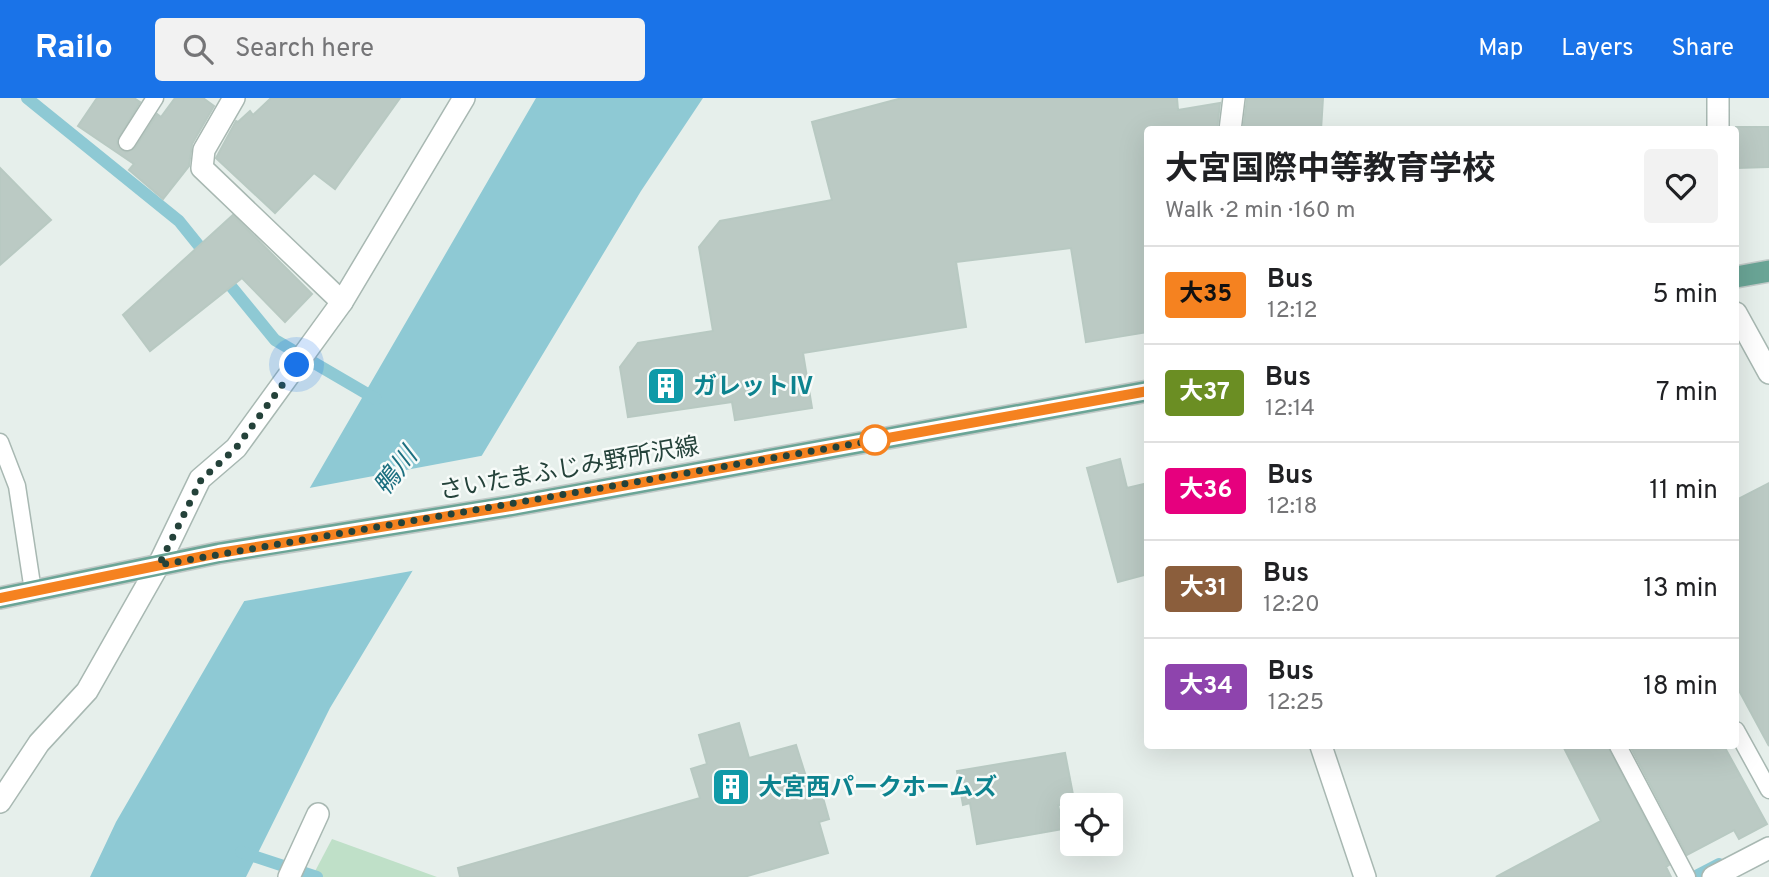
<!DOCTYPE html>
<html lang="en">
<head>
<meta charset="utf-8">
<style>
	:root { --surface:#fff; --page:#f2f2f2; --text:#202124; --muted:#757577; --line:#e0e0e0; --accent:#1a73e8 }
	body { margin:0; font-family:Overpass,"Noto Sans JP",sans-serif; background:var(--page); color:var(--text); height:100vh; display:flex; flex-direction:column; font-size:26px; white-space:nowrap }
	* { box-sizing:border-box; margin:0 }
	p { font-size:23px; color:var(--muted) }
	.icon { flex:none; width:38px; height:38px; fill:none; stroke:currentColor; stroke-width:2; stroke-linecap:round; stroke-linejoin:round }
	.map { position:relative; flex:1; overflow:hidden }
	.side { position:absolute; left:1144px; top:28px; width:595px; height:623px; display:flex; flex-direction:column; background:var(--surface); border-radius:7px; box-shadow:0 7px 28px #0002 }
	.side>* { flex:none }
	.badge { padding:0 14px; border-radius:5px; font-size:24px; line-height:46px }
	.fabs { position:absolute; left:1060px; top:695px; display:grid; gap:14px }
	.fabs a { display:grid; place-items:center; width:63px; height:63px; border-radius:7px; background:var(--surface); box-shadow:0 7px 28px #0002; font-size:35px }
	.you { position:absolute; width:35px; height:35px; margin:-18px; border:5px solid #fff; border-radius:50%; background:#1a73e8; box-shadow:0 0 0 10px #1a73e833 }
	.map>.badge { position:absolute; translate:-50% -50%; box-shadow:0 0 0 4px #fff }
	.round { display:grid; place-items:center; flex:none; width:74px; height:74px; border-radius:7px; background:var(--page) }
	.head { display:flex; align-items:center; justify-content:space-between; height:119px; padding:0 21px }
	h1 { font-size:33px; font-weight:700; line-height:52px }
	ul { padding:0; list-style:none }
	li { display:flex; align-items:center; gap:21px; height:98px; padding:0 21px; border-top:2px solid var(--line) }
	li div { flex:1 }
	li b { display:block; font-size:26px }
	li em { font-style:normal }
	li .badge { min-width:77px; font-weight:700; text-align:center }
	header { display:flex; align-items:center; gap:42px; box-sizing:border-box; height:98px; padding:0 35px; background:var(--accent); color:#fff }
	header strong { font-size:33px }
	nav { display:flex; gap:38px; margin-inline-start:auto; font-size:24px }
	.search { width:490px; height:63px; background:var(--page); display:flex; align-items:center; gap:18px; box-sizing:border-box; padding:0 24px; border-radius:7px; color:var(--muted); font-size:26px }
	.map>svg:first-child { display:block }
	.green { fill:#bfe0c8 }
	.water { fill:#8ec9d4 }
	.pier { fill:#e6efeb }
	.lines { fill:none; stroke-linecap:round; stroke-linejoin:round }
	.stream { stroke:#8ec9d4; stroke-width:12 }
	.building { fill:#bbcac4; stroke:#b8c9c2; stroke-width:2 }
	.service-casing { stroke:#a8b8b2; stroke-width:19 }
	.minor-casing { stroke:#a8b8b2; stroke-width:24 }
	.primary-casing { stroke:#c2cac8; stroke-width:24 }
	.service { stroke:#fff; stroke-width:16 }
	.minor { stroke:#fff; stroke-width:21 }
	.primary { stroke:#6aa596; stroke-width:21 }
	.line-casing { stroke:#fff; stroke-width:16 }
	.line { stroke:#f58220; stroke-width:10 }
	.walk { stroke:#24423a; stroke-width:7; stroke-dasharray:0 12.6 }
	.stop-dot { fill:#fff; stroke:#f58220; stroke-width:3.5 }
	.labels { text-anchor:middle; stroke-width:5; stroke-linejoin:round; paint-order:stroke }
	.culture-label { font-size:24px; font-weight:bold; fill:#0d838f; stroke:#f7fbf9; text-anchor:start }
	.street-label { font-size:24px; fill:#24423a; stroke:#f7fbf9 }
	.water-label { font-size:26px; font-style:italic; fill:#1c6f80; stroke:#f7fbf9 }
</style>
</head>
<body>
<header>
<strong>Railo</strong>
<div class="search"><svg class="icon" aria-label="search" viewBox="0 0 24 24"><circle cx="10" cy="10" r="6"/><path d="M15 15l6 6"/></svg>Search here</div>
<nav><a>Map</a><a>Layers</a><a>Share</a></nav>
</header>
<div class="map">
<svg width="1769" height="779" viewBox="0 0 1769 779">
	<rect width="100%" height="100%" fill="#e6efeb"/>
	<polygon class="green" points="332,741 437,779 312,779"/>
	<polygon class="water" points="536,0 703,0 641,93 330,610 246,779 90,779 116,724"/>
	<polygon class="pier" points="486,357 417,472 239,504 304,391"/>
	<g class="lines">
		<g class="stream">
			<polyline points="27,0 179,123 208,159"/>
			<polyline points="221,176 275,242 376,301"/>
			<polyline points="241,754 317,779"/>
			<polyline points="1694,779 1719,766"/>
		</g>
	</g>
	<g class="building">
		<polygon points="97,0 134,0 140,4 117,43 118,49 126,54 135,50 157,16 161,19 175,0 203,0 214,8 192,46 189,68 163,101 129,72 134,66 78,28"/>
		<polygon points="271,0 400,0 335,91 314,75 275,115 216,60 236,23 238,24 250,13 253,17"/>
		<polygon points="902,0 1177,0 1178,12 1220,5 1217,32 1148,32 1148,234 1086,244 1071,150 956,164 966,229 803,255 812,310 735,322 732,304 628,319 620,269 638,245 713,233 699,149 720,123 832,102 812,24"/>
		<polygon points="1323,0 1321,32 1243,32 1247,1"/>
		<polygon points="1736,29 1769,29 1769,69 1737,70"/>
		<polygon points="0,70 51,122 0,167"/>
		<polygon points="233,117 312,196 285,224 242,180 150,253 123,217"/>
		<polygon points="1120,361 1127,390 1148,385 1148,476 1118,484 1087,370"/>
		<polygon points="1769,385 1769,648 1736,587 1736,402"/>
		<polygon points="739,625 749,660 796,647 808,685 818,682 829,721 819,724 828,755 744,779 460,779 458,770 700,700 691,671 707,666 699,637"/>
		<polygon points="1563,648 1608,648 1669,767 1666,769 1671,779 1496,779 1601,723"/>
		<polygon points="1630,648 1724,648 1767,726 1739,741 1734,732 1687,757"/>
		<polygon points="1065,655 1075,707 1058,707 1063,731 977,746 970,705 963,707 957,673"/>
	</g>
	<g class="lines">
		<defs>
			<g id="service">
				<polyline points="127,44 155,0"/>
				<polyline points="0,344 17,388 33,493"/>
				<polyline points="1736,632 1769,692"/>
				<polyline points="1618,648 1687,779"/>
			</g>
			<g id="minor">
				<polyline points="234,0 204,52 202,70 342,204"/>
				<polyline points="1718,0 1718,32"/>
				<polyline points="1230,32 1234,0"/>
				<polyline points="1736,215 1769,275"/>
				<polyline points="1321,648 1365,779"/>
				<polyline points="0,704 39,645 87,593 159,466 200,381 236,350 342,204 464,0"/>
				<polyline points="289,779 318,716"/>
				<polyline points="1713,779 1769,750"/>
			</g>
			<g id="primary">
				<polyline points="1736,179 1769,173"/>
				<polyline points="0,500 218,455 511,408 1148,293"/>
			</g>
		</defs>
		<use href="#service" class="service-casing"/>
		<use href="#minor" class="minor-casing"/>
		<use href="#primary" class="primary-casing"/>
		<use href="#service" class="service"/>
		<use href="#minor" class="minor"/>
		<use href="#primary" class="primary"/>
	</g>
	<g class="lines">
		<defs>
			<polyline id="line" points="0,500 219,455 511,408 1148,293"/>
		</defs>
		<use href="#line" class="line-casing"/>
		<use href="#line" class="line"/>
		<polyline class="walk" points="297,267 236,350 201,382 159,467 882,341 875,342"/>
	</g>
	<defs>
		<symbol id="building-square" viewBox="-11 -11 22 22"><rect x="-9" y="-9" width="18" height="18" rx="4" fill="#0f9aa8" stroke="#f7fbf9"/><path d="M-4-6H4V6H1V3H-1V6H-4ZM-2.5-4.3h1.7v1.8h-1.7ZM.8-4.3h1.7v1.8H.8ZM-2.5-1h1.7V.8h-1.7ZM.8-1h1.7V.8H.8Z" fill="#fff"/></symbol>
	</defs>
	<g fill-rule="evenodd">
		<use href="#building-square" x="644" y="266" width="44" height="44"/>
		<use href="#building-square" x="709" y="667" width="44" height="44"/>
	</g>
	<circle class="stop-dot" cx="875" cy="342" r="14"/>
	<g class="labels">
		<g class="culture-label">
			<text x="693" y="296">ガレットⅣ</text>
			<text x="758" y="697">大宮西パークホームズ</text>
		</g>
		<g class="street-label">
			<text transform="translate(569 370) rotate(-10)" y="8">さいたまふじみ野所沢線</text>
		</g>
		<g class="water-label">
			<text transform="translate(395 373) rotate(-52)" y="9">鴨川</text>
		</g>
	</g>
</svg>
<div class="fabs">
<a><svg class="icon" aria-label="locate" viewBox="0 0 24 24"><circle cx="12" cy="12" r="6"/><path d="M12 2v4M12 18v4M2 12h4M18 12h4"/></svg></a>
</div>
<div class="you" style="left:297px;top:267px"></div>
<section class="side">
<div class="head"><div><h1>大宮国際中等教育学校</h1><p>Walk · 2 min · 160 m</p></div><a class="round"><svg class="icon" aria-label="heart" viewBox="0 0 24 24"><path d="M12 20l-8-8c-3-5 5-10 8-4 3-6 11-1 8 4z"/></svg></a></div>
<ul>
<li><span class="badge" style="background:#f58220;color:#111">大35</span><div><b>Bus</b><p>12:12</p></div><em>5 min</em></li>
<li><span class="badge" style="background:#6b8e23;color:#fff">大37</span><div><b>Bus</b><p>12:14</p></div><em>7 min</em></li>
<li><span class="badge" style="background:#e6007e;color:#fff">大36</span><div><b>Bus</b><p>12:18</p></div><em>11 min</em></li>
<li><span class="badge" style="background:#8b5e3c;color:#fff">大31</span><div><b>Bus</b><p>12:20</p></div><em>13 min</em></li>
<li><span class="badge" style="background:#8e44ad;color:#fff">大34</span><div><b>Bus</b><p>12:25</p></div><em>18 min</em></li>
</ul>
</section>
</div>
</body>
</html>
